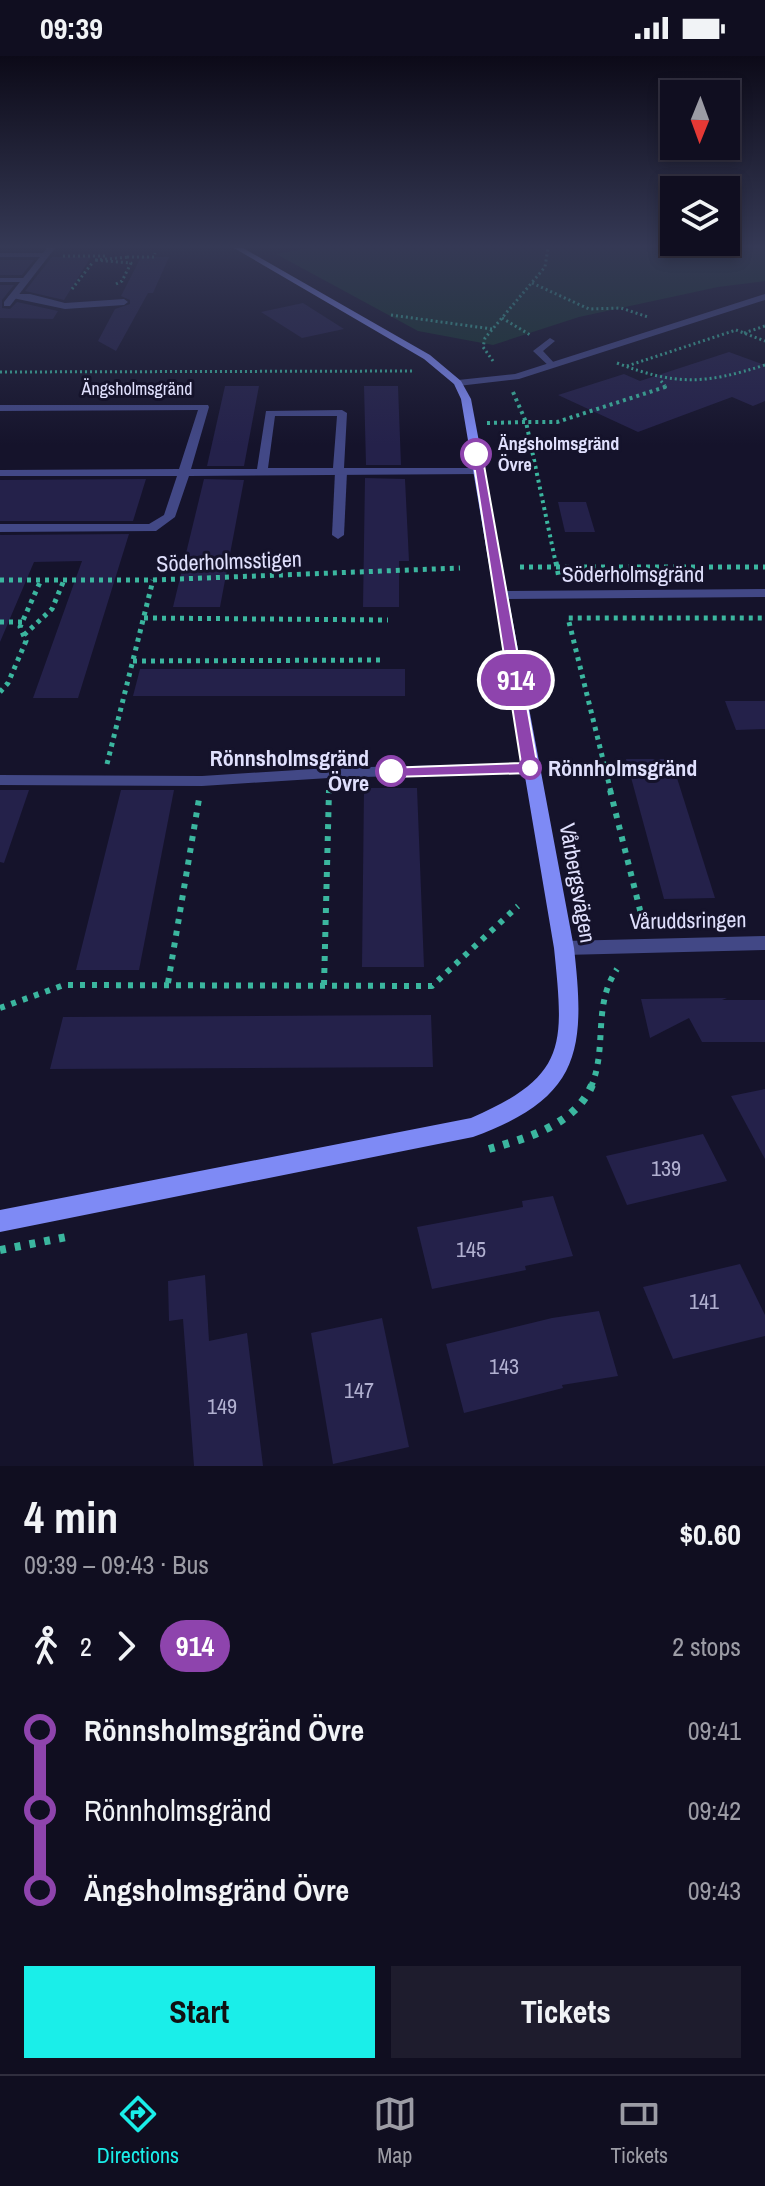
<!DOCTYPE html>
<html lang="en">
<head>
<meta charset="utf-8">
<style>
	:root { --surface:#100e20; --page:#1e1c2d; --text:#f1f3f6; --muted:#9c9ca5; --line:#302e3e; --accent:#1aeee9 }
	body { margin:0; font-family:"Archivo Narrow",sans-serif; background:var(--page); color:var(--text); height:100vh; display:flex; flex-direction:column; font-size:30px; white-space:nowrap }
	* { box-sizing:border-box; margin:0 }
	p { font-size:26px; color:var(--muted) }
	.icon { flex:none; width:44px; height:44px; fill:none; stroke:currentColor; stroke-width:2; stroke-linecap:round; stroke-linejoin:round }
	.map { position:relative; height:1410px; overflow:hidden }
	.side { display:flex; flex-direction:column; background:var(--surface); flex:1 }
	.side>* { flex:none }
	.badge { padding:0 16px; border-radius:26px; font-size:28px; line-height:52px }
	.needle { width:52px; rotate:181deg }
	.fabs { position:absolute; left:660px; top:24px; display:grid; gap:16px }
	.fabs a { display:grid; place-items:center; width:80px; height:80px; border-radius:0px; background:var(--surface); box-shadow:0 4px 12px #0003,0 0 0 2px var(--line); font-size:40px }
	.map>.badge { position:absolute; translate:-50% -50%; box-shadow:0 0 0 4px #fff }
	.legs { display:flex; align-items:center; gap:12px; height:88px; padding:0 24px; font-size:26px }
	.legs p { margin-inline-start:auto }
	.headline { display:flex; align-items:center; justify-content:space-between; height:136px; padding:0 24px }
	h1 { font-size:44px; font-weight:700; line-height:60px }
	.action { display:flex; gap:16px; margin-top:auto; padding:16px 24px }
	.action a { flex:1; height:92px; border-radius:0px; background:var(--accent); color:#111; font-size:32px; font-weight:700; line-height:92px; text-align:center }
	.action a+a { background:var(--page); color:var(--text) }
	ul { padding:0 24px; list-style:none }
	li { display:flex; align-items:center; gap:28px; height:80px; font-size:30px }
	li i { display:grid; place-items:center; width:12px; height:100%; margin:0 10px; background:currentColor }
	li i::after { content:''; width:20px; height:20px; margin:-10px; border:6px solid; border-radius:50%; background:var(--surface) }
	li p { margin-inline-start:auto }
	li:first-child i { background:linear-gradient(#0000 50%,currentColor 0) }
	li:last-child i { background:linear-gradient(currentColor 50%,#0000 0) }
	.status { display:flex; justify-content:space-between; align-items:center; height:56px; padding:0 40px; background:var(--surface); direction:ltr }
	.status svg { height:22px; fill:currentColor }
	.menu { display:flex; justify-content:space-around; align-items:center; height:112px; border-top:2px solid var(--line); background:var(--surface); font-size:22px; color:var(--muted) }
	.menu a { display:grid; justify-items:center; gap:4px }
	.menu .active { color:var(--accent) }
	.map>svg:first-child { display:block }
	.green { fill:#173430 }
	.building { fill:#24214a }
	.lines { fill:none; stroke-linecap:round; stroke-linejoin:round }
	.path-far4 { stroke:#3bb69f; stroke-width:3; stroke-dasharray:2 3; stroke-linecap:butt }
	.path-far3 { stroke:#3bb69f; stroke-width:4; stroke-dasharray:3 4; stroke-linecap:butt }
	.path-far2 { stroke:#3bb69f; stroke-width:5; stroke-dasharray:4 5; stroke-linecap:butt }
	.path-far1 { stroke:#3bb69f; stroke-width:6; stroke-dasharray:5 7; stroke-linecap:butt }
	.path { stroke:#3bb69f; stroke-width:8; stroke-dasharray:6 9; stroke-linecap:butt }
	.lane { fill:#424886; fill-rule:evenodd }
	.street { fill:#424886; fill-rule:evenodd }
	.secondary { fill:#7e8af5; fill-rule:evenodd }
	.line-1 { fill:#8e44ad; stroke:#fff; stroke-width:2 }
	.stop-1-dot { fill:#fff; stroke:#8e44ad; stroke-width:4 }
	.labels { text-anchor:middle; stroke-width:6; stroke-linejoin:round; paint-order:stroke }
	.far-street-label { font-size:18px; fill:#e0e0fd; stroke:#15132b }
	.far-stop-label { font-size:18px; font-weight:bold; fill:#e0e0fd; stroke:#15132b; text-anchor:start }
	.street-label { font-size:22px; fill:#e0e0fd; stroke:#15132b }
	.stop-label { font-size:22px; font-weight:bold; fill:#e0e0fd; stroke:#15132b; text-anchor:end }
	.near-number-label { font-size:22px; fill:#b1b0d0 }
</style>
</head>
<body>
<div class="status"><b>09:39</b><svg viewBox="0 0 49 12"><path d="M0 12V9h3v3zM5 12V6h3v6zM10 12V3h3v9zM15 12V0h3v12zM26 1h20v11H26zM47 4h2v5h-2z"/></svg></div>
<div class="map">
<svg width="765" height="1410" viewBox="0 0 765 1410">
	<rect width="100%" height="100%" fill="#15132b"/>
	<polygon class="green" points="308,192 765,192 765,225 718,231 579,261 493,289 418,275 276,198"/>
	<g class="building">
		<polygon points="52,201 91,201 64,244 25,235"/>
		<polygon points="141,201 169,201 153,237 148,237 116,295 98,285 115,253 130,248 130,244 121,240"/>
		<polygon points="0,204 34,204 22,219 0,219"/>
		<polygon points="0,229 14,229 2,244 2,252 10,253 17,246 58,255 53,263 0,262"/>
		<polygon points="303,247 344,273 302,282 261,256"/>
		<polygon points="729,296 765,309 765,345 753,350 732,341 638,376 558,339 624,318 640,325"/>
		<polygon points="225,330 259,330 244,410 207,410"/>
		<polygon points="364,330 398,330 401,409 366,409"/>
		<polygon points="365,422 405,423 409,505 399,505 399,551 363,551"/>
		<polygon points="146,423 133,465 0,465 0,424"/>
		<polygon points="204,423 244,424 220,551 173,551"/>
		<polygon points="558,446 586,446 595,476 565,476"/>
		<polygon points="129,478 78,642 33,642 82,505 34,506 0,586 0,479"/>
		<polygon points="140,613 405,613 405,640 133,640"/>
		<polygon points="725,645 765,645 765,673 736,674"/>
		<polygon points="626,703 671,703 715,842 664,843"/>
		<polygon points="364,732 417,732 424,911 362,911"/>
		<polygon points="0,734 29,734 4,807 0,806"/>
		<polygon points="121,734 174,734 139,914 76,914"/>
		<polygon points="727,942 722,944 765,944 765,986 702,986 689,962 650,982 641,943"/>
		<polygon points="431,959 433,1011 50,1013 63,961"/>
		<polygon points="765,1033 765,1103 731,1040"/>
		<polygon points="703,1078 727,1125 627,1149 606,1100"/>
		<polygon points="553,1140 573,1200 525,1210 526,1214 432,1233 417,1171 523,1151 522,1145"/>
		<polygon points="740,1208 765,1259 765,1280 673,1303 643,1231"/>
		<polygon points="205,1219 209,1285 247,1277 263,1410 194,1410 183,1263 169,1265 168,1225"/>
		<polygon points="599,1255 618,1320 562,1329 563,1332 464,1357 446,1288 552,1262"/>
		<polygon points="382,1262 409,1391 333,1408 311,1277"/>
	</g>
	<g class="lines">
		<g class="path-far4">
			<polyline points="63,200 105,200"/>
			<polyline points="127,201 154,201 155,197"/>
			<polyline points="532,227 589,253 621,252 648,261"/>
			<polyline points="116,228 122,225 131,207 94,204 130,201"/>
			<polyline points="72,233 93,206"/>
			<polyline points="391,259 492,273"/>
			<polyline points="502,262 532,280"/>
			<polyline points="736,274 765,285"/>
			<polyline points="744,277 765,270"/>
			<polyline points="493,305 483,291 485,282 545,211 548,192"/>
			<path d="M 617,307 C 677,330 705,328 765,309"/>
			<polyline points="627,310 736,274"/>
			<polyline points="0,316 415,315"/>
			<polyline points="661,325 665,330"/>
		</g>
		<g class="path-far3">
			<polyline points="513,336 526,366 557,366 665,331 663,328"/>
			<polyline points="487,367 526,366 556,508"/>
		</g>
		<g class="path-far2">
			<polyline points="556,506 559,522"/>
			<polyline points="520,511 765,511"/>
			<polyline points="0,524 153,524 460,512"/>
			<polyline points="144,562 388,564"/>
			<polyline points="0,566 22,566"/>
			<polyline points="24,579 52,553 64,524"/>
			<polyline points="133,605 385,604"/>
			<polyline points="0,636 8,627 26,585 20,571 41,524"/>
			<polyline points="107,708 153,524"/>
			<polyline points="611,736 568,562 765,562"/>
		</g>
		<g class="path-far1">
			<polyline points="610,734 644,870"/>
			<polyline points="168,927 199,743"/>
			<polyline points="324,929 329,734"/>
			<polyline points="0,952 64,929 432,930 518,850"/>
			<path d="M 591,1031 C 608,991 592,950 617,913"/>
		</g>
		<g class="path">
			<path d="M 489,1093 C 527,1082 575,1069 592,1029"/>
			<polyline points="0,1194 72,1180"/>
		</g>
		<g class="lane">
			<polygon points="0,197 45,197 49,199 45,201 0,201"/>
			<polygon points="0,222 25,222 29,224 25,226 0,226"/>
			<polygon points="30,238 65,247 124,243 128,246 124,249 65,253 8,241 12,238"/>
			<polygon points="550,282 555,285 543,295 556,309 551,312 533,295"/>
			<polygon points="341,413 347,416 344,479 338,483 332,479 335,416"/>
		</g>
		<g class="street">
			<polygon points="47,192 55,192 10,250 4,250 4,246"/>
			<polygon points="765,238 765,244 519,323 458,330 453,327 458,324 515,318"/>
			<path d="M 0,349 L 208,349 L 209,351 L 191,413 L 257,413 L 266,355 L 342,354 L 347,357 L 344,412 L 479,412 L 485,415 L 479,418 L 189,420 L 175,461 L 156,475 L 0,476 L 0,468 L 149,468 L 164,459 L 177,420 L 0,420 L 0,414 L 179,413 L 198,354 L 0,355 ZM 275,360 L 337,360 L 333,412 L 268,412 Z"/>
			<polygon points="765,533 765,541 501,543 494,539 501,535"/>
			<polygon points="530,707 538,712 536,716 329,722 202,730 0,729 0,719 202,720 329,712"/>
			<polygon points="765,880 765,894 564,899 557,897 554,892 557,887 564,885"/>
		</g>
		<path class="secondary" d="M 234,192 L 243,192 L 430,299 L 461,325 L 471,343 L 574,892 C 586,996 580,1042 473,1081 L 0,1176 L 0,1154 L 471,1062 C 568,1020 564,990 554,892 L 461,343 L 454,328 L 424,303 Z"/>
	</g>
	<linearGradient id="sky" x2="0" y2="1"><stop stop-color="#0c0a18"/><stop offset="0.49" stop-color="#353955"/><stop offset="1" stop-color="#353955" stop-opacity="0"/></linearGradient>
	<rect width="765" height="389" fill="url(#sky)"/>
	<polygon class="line-1" points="472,396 482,398 538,712 530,717 391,721 383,715 385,712 521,707"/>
	<g class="stop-1-dot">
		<circle cx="476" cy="398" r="14"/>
		<circle cx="530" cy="712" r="10"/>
		<circle cx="391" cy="715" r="14"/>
	</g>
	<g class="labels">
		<g class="far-street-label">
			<text x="137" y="339">Ängsholmsgränd</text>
		</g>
		<g class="far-stop-label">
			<text x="498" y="394">Ängsholmsgränd<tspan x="498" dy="21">Övre</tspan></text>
		</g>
		<g class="street-label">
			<text transform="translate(229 505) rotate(-2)" y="8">Söderholmsstigen</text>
			<text x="633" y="526">Söderholmsgränd</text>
			<text transform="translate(578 827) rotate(80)" y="8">Vårbergsvägen</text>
			<text transform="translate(688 864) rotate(-1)" y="8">Våruddsringen</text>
		</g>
		<g class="stop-label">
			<text x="369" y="710">Rönnsholmsgränd<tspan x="369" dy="25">Övre</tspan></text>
			<text x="548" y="720" text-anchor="start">Rönnholmsgränd</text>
		</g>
		<g class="near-number-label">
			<text x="666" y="1120">139</text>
			<text x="471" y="1201">145</text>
			<text x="704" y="1253">141</text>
			<text x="504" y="1318">143</text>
			<text x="359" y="1342">147</text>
			<text x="222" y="1358">149</text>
		</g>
	</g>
</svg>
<div class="fabs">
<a><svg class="needle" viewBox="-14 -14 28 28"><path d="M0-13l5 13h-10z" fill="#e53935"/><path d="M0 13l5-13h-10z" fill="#9c9ca5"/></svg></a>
<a><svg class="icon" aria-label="layers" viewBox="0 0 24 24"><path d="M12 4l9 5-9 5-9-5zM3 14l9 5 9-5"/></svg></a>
</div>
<b class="badge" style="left:516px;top:624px;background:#8e44ad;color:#fff">914</b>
</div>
<section class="side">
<div class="headline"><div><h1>4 min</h1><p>09:39 – 09:43 · Bus</p></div><b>$0.60</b></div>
<div class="legs"><svg class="icon" aria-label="walk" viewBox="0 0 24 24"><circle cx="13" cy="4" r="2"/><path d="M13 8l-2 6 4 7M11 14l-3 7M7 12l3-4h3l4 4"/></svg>2<svg class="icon" aria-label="forward" viewBox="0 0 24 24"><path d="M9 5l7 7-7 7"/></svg><b class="badge" style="background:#8e44ad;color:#fff">914</b><p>2 stops</p></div>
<ul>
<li><i style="color:#8e44ad"></i><b>Rönnsholmsgränd Övre</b><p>09:41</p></li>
<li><i style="color:#8e44ad"></i><span>Rönnholmsgränd</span><p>09:42</p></li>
<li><i style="color:#8e44ad"></i><b>Ängsholmsgränd Övre</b><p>09:43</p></li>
</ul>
<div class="action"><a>Start</a><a>Tickets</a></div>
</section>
<nav class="menu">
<a class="active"><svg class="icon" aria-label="directions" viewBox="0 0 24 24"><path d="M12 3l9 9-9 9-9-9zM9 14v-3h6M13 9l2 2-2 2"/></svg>Directions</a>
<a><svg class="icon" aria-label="map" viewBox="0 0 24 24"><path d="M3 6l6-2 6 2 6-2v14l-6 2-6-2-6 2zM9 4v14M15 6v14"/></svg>Map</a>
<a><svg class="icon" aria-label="tickets" viewBox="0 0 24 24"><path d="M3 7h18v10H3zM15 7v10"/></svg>Tickets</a>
</nav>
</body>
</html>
